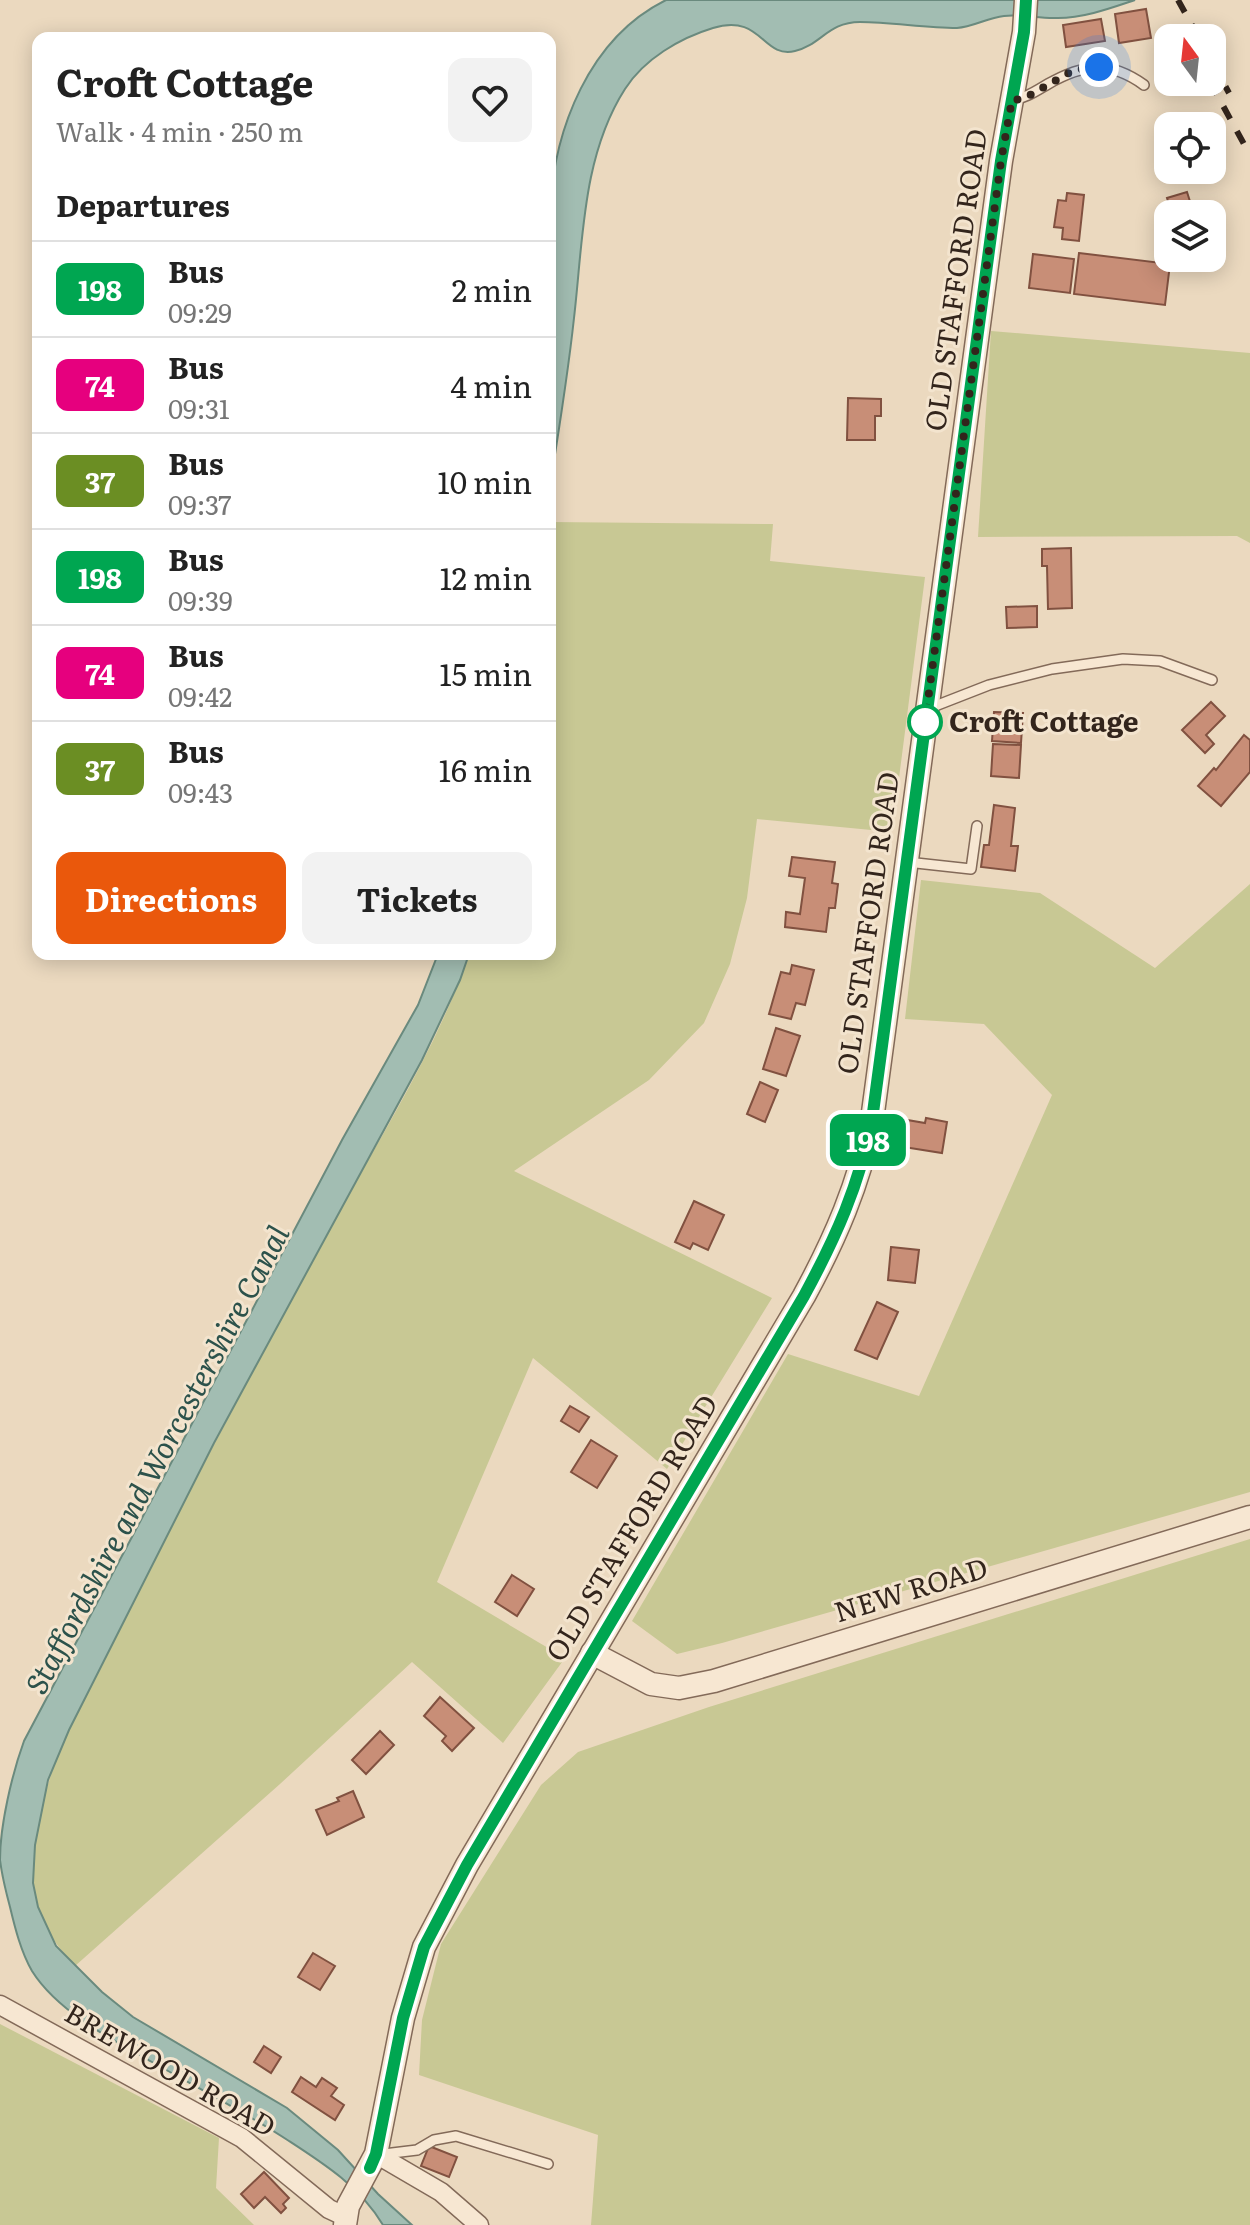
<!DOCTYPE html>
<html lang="en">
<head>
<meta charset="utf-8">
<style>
	:root { --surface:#fff; --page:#f2f2f2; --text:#222; --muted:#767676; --line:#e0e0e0; --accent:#ea580c }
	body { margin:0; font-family:Literata,serif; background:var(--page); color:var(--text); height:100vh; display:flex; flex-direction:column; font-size:30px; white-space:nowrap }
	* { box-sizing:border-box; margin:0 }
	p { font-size:26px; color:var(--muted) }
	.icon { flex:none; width:44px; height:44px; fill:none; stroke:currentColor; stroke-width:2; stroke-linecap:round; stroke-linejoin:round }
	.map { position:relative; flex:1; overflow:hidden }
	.panel { position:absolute; left:32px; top:32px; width:524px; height:928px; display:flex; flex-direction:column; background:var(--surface); border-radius:16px; box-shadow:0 4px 20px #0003 }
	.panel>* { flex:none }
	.badge { padding:0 16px; border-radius:12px; font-size:28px; line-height:52px }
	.needle { width:52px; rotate:345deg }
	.fabs { position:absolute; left:1154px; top:24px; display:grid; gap:16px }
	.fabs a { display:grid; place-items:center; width:72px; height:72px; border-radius:16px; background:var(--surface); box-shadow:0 4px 20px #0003; font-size:40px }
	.you { position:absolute; width:40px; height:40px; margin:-20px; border:6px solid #fff; border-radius:50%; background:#1a73e8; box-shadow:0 0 0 12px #1a73e833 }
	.map>.badge { position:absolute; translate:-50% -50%; box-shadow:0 0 0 4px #fff }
	h2 { padding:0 24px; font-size:30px; line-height:72px }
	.round { display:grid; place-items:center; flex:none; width:84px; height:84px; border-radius:16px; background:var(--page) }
	.overview { display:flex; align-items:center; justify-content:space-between; height:136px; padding:0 24px }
	h1 { font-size:38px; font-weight:700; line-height:60px }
	.primary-button { display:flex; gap:16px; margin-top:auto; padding:16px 24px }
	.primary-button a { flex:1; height:92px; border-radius:16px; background:var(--accent); color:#fff; font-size:32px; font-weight:700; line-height:92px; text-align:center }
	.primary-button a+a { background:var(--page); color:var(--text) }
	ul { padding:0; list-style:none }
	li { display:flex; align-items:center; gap:24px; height:96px; padding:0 24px; border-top:2px solid var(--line) }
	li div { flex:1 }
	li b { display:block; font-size:30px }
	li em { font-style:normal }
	li .badge { min-width:88px; font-weight:700; text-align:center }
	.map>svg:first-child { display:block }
	.green { fill:#c8c894 }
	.water { fill:#a2bdb2; stroke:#6a8a7e; stroke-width:2 }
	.building { fill:#c88e77; stroke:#815140; stroke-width:2 }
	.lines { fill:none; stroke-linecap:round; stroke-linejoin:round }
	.service-casing { stroke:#836a59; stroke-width:12 }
	.minor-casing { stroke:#836a59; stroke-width:21 }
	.tertiary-casing { stroke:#836a59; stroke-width:25 }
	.service { stroke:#f7e7d2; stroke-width:9 }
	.minor { stroke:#f7e7d2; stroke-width:18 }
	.tertiary { stroke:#f7e7d2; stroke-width:22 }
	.rail { stroke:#33251c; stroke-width:6; stroke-dasharray:14 14; stroke-linecap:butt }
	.line-casing { stroke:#fff; stroke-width:18 }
	.line { stroke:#00a651; stroke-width:12 }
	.walk { stroke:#33251c; stroke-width:8; stroke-dasharray:0 14.4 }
	.stop-dot { fill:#fff; stroke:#00a651; stroke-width:4 }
	.labels { text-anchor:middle; stroke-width:6; stroke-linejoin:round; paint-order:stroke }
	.street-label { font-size:28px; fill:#33251c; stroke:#f3e4ce }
	.stop-label { font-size:28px; font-weight:bold; fill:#33251c; stroke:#f3e4ce; text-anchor:start }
	.water-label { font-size:30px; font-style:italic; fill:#2c524b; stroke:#f3e4ce }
</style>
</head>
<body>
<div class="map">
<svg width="1250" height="2225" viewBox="0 0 1250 2225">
	<rect width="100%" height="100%" fill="#ebd9bf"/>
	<g class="green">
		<polygon points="991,331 1250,353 1250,543 1237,536 978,537"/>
		<path d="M 550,522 L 773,524 L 770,561 L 925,577 L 892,832 L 757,819 L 747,898 L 730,964 L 704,1023 L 649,1080 L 514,1171 L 772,1298 L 667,1469 L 533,1358 L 437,1582 L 565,1658 L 503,1743 L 412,1662 L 280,1784 L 75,1966 C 53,1942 33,1914 33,1881 C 32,1780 87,1691 131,1604 C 199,1471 270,1339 341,1208 C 387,1126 439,1043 469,954 L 550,954 Z"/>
		<polygon points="921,880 1040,893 1155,968 1250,884 1250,1492 722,1643 677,1654 632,1621 788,1354 919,1396 1052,1095 984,1024 905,1019"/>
		<polygon points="1250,1539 1250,2225 591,2225 598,2135 419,2075 422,2020 441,1944 541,1785 578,1752 709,1707"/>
		<polygon points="0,2024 219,2138 216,2188 254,2225 0,2225"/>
	</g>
	<g class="water">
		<path d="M 666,0 L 1135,0 C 1111,8 1084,18 1058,18 C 1040,19 1022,14 1004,16 C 987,18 973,27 957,28 C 924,28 892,22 860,22 C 828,22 821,45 795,51 C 762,59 762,13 713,28 C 680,38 644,59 625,89 C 582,156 583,242 574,318 C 568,374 559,430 550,486 C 550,429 550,372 550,315 C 550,280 548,245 550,210 C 554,129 589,38 666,0 Z"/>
		<path d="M 438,954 L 469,954 L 460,980 L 422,1060 L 214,1443 L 69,1730 L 48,1780 L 35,1845 L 33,1883 L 38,1907 L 56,1946 L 102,1992 L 133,2017 L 287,2108 L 338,2150 L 378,2194 L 412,2225 L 383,2225 C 360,2187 326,2165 289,2141 C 245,2112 198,2088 152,2062 C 112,2040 57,2011 32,1971 C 21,1952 15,1928 10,1907 C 6,1892 2,1876 0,1860 C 0,1825 12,1774 24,1741 L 342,1140 L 418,1005 Z"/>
	</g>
	<g class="building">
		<polygon points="1146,9 1151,38 1119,43 1115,14"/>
		<polygon points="1101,19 1105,41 1066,47 1063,25"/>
		<polygon points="1187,192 1194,214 1172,214 1167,198"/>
		<polygon points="1067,193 1084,195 1079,241 1062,239 1063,228 1054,227 1058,200 1066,201"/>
		<polygon points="1079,253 1170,264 1165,305 1074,294"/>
		<polygon points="1033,254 1074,259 1070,293 1029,288"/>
		<polygon points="848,398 881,399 881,416 875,416 875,440 847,440"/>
		<polygon points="1071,548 1072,608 1048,609 1047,566 1042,566 1042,549"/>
		<polygon points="1037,606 1037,627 1007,628 1006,607"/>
		<polygon points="1211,702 1225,716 1206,735 1214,744 1205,753 1182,730"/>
		<polygon points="994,712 1023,713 1021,743 992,741"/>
		<polygon points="1244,735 1250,740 1250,772 1221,806 1198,786 1214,768 1216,770"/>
		<polygon points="993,744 1021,745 1019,778 991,776"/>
		<polygon points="994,805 1015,808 1011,846 1018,846 1015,871 981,867 984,845 989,845"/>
		<polygon points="792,857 835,862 832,883 838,884 835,908 829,908 826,932 785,927 786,912 800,914 805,878 789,876"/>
		<polygon points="792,965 814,970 805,1005 796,1003 791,1019 769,1014 781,972 790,974"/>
		<polygon points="776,1028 800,1036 786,1076 763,1069"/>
		<polygon points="760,1082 778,1090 765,1122 747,1114"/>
		<polygon points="896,1118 925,1123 926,1118 947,1122 942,1153 891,1145"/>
		<polygon points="694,1201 724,1215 708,1250 693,1243 690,1249 675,1242"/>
		<polygon points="891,1247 919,1250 915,1283 888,1280"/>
		<polygon points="877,1302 898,1312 877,1359 855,1350"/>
		<polygon points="570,1406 589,1417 579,1432 561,1421"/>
		<polygon points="591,1440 617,1456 597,1488 571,1472"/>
		<polygon points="512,1575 534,1589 517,1616 495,1602"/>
		<polygon points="440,1697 474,1728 452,1751 442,1741 446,1736 424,1716"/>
		<polygon points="380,1731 394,1745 366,1774 352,1760"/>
		<polygon points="353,1791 364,1817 327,1835 316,1810 339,1801 337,1798"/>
		<polygon points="313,1953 335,1966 320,1990 298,1977"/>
		<polygon points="264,2046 281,2057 271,2073 254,2062"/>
		<polygon points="301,2077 316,2087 322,2078 337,2088 331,2096 344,2105 335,2120 292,2092"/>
		<polygon points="429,2146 457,2157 449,2177 421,2166"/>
		<polygon points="264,2172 289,2198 283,2204 286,2208 281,2213 265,2197 254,2208 241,2194"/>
	</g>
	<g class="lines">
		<defs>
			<g id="service">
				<path d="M 1012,100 C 1026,98 1036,91 1048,84 C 1083,64 1109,60 1144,85"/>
				<polyline points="930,708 989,685 1052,669 1123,659 1160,661 1212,680"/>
				<polyline points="907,862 971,869 977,826"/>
				<polyline points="384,2154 417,2150 434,2140 456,2136 548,2164"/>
			</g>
			<g id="minor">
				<polyline points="0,2005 242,2138 329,2209 346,2217"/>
				<polyline points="376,2154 441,2192 479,2225"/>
			</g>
			<g id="tertiary">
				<polyline points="592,1653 651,1684 679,1688 714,1681 1250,1517"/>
				<path d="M 345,2225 L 348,2206 L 376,2154 L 403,2018 L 424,1947 L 467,1865 L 804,1296 C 835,1239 859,1184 872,1120 L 1001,161 L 1024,32 L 1026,0"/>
			</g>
		</defs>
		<use href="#service" class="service-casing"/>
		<use href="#minor" class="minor-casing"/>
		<use href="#tertiary" class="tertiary-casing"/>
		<use href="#service" class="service"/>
		<use href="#minor" class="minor"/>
		<use href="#tertiary" class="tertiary"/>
		<g class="rail">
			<polyline points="1178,0 1199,38"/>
			<polyline points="1212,62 1229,93"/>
			<polyline points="1210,82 1250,155"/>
		</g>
	</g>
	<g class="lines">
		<defs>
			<path id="line" d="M 370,2168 L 376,2154 L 403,2018 L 424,1947 L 467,1865 L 804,1296 C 836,1237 859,1186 872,1120 L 1001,161 L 1024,32 L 1026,0"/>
		</defs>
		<use href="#line" class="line-casing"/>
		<use href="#line" class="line"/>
		<polyline class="walk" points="925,722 1001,161 1012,100 1023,99 1074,70 1099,67"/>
	</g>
	<circle class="stop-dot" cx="925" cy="722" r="16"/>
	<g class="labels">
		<g class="street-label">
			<text transform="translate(956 280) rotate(-82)" y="10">OLD STAFFORD ROAD</text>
			<text transform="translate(868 923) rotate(-82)" y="10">OLD STAFFORD ROAD</text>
			<text transform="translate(632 1528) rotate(-59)" y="10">OLD STAFFORD ROAD</text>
			<text transform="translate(911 1590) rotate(-17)" y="10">NEW ROAD</text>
			<text transform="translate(170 2070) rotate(30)" y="10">BREWOOD ROAD</text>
		</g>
		<g class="stop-label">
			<text x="949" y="732">Croft Cottage</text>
		</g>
		<g class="water-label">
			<text transform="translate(158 1460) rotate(-62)" y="10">Staffordshire and Worcestershire Canal</text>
		</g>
	</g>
</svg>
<div class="fabs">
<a><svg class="needle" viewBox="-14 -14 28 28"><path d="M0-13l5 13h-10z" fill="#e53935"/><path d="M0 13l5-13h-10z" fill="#767676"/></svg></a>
<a><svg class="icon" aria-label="locate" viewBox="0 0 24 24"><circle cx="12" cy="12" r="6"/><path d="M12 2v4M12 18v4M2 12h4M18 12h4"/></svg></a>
<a><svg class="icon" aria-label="layers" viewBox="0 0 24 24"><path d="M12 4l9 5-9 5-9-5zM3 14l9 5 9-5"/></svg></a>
</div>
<div class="you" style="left:1099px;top:67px"></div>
<b class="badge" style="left:868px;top:1140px;background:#00a651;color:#fff">198</b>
<section class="panel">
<div class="overview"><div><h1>Croft Cottage</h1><p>Walk · 4 min · 250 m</p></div><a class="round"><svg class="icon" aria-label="heart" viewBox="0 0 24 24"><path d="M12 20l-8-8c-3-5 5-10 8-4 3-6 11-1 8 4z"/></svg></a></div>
<h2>Departures</h2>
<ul>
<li><span class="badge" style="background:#00a651;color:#fff">198</span><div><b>Bus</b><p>09:29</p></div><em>2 min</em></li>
<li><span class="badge" style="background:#e6007e;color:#fff">74</span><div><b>Bus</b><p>09:31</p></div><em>4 min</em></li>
<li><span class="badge" style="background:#6b8e23;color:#fff">37</span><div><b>Bus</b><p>09:37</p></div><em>10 min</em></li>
<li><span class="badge" style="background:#00a651;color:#fff">198</span><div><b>Bus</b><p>09:39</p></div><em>12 min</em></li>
<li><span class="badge" style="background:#e6007e;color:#fff">74</span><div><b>Bus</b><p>09:42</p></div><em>15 min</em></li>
<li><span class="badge" style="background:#6b8e23;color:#fff">37</span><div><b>Bus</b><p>09:43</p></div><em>16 min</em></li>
</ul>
<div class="primary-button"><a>Directions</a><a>Tickets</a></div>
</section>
</div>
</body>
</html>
